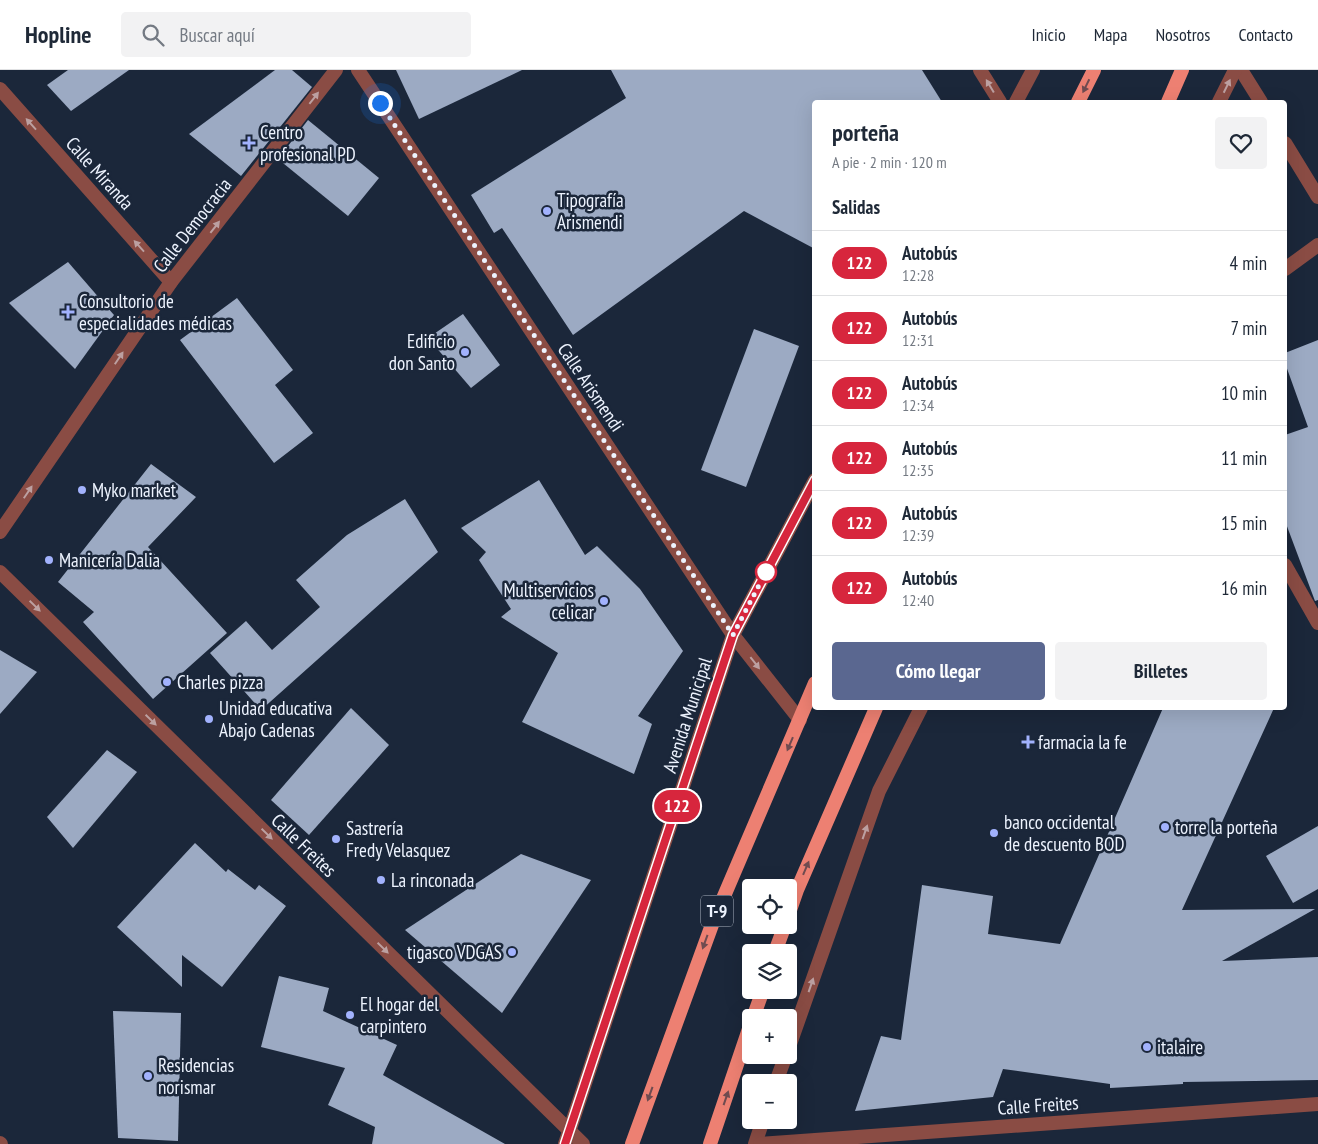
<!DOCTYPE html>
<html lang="es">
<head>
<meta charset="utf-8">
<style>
	:root { --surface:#fff; --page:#f2f2f3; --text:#1f2937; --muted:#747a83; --line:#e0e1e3; --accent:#5a6790 }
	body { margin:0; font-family:"PT Sans Narrow",sans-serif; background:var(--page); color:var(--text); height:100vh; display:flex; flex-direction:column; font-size:19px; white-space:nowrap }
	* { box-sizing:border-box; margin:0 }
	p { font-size:16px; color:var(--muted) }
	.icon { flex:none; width:28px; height:28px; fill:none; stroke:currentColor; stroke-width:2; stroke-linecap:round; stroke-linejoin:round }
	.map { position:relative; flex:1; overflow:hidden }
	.panel { position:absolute; left:812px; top:30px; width:475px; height:610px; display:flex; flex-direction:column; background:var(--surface); border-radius:5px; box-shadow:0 5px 20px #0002 }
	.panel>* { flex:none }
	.badge { padding:0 10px; border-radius:16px; font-size:18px; line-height:32px }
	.fabs { position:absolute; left:742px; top:809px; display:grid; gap:10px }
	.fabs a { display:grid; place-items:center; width:55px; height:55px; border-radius:5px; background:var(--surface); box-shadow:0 5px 20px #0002; font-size:25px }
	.you { position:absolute; width:25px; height:25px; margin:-12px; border:4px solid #fff; border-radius:50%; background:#1a73e8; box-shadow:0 0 0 8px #1a73e833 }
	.map>.badge { position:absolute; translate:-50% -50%; box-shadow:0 0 0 2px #fff }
	h2 { padding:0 20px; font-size:19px; line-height:45px }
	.round { display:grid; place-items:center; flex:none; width:52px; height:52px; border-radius:5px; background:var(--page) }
	.overview { display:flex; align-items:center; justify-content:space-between; height:85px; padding:0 20px }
	h1 { font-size:24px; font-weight:800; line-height:38px }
	.button { display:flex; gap:10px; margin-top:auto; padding:10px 20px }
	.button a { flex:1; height:58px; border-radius:5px; background:var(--accent); color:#fff; font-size:20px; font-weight:800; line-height:58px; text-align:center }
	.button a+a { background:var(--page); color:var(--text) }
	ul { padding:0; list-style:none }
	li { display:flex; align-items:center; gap:15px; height:65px; padding:0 20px; border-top:1px solid var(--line) }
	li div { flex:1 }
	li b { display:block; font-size:19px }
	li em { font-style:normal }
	li .badge { min-width:55px; font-weight:700; text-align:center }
	header { display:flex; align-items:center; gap:30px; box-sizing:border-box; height:70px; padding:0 25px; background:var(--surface); border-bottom:1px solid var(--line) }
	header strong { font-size:24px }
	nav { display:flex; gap:28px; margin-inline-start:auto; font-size:18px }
	.search { width:350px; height:45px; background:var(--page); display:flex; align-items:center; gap:12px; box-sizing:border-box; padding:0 18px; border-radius:5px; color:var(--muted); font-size:19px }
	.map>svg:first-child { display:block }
	.building { fill:#9caac3 }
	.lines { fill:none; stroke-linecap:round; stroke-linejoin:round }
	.service { stroke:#8a4c44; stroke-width:14 }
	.minor { stroke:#8a4c44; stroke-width:14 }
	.trunk { stroke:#ed8072; stroke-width:14 }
	.oneway { fill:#bca0a1 }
	.oneway2 { fill:#6f4b50 }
	.line-casing { stroke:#fff; stroke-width:11 }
	.line { stroke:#d7263d; stroke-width:8 }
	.walk { stroke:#edf3fe; stroke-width:5; stroke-dasharray:0 9 }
	.poi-dot { fill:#a2b2fd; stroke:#1b273a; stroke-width:2 }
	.stop-dot { fill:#fff; stroke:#d7263d; stroke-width:2.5 }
	.labels { text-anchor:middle; stroke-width:5; stroke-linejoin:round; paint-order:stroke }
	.shield { fill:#1b273a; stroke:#aeb6c3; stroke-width:1 }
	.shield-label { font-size:18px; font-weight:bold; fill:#edf3fe }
	.poi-label { font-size:19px; fill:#edf3fe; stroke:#1b273a; text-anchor:start }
	.street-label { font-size:19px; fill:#edf3fe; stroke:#1b273a }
</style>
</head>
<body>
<header>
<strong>Hopline</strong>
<div class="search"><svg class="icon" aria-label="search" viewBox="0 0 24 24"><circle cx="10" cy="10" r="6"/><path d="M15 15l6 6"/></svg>Buscar aquí</div>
<nav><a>Inicio</a><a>Mapa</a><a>Nosotros</a><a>Contacto</a></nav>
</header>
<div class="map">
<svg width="1318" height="1074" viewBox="0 0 1318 1074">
	<rect width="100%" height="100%" fill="#1b273a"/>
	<g class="building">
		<polygon points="68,0 129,0 71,41 47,15"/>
		<polygon points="275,0 292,0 312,17 241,106 189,64"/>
		<polygon points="396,0 522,0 419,49"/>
		<polygon points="611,0 922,0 942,32 815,32 815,179 744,141 573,265 502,158 494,163 471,125 626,28"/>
		<polygon points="308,50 379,108 348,146 278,89"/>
		<polygon points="68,192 114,245 75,299 9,233"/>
		<polygon points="237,228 293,300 275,315 313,363 274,393 180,270"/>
		<polygon points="463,244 500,295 471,318 428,268"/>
		<polygon points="754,259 799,276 746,417 701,400"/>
		<polygon points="1318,270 1318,530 1315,531 1285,451 1285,365 1308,357 1285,293 1285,283"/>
		<polygon points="151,394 196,427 148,477 227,563 153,629 83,552 94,542 58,512"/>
		<polygon points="539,410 585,485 597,476 640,519 683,581 638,646 652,654 634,704 522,652 558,583 501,547 511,539 479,490 486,482 461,458"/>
		<polygon points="405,429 438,482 261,640 210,583 246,551 272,580 320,537 296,510 347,465"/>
		<polygon points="0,580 37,602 0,644"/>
		<polygon points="351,638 389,675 309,765 271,730"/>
		<polygon points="1163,638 1274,638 1182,840 1315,839 1222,891 1318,887 1318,1010 1183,1012 1183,1014 1110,1018 1110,1014 1003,999 993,1027 855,1041 881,966 901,970 922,815 993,826 988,864 1060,874"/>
		<polygon points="107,680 137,702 73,778 47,747"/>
		<polygon points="1318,756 1318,819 1293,833 1266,786"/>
		<polygon points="195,773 226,802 228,799 255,820 259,815 286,836 222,917 182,885 182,917 117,857"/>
		<polygon points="521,784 591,810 502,943 405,860"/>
		<polygon points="279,906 329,918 323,941 397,975 383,1005 505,1074 372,1074 375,1057 328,1035 345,998 261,977"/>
		<polygon points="113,941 181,943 178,1071 118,1068"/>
	</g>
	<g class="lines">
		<g class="service">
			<polyline points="1241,0 1261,32"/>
			<polyline points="1285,73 1318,127"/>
			<polyline points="1285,199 1318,175"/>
		</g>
		<g class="minor">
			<polyline points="358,0 733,565 800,650"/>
			<polyline points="980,0 1000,32"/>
			<polyline points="0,19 171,212"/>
			<polyline points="1016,32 1033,0"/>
			<polyline points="1219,32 1235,0"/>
			<polyline points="0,462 171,212 336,0"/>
			<polyline points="1285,495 1318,553"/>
			<polyline points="0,502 583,1074"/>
			<polyline points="789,977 879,721 921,638"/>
			<polyline points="776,1012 786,985"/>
			<polyline points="0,1073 1,1074"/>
			<polyline points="565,1074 733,565 815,410"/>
			<polyline points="755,1074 763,1050"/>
			<polyline points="760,1074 1318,1034"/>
		</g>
		<g class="trunk">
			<polyline points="1078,32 1094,0"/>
			<polyline points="1168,32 1182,0"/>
			<polyline points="789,843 797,820 876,638"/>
			<polyline points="775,882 785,855"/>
			<polyline points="753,948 763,920"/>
			<polyline points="632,1074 713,852 815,613"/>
			<polyline points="710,1074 751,953"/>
		</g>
	</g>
	<defs><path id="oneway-solid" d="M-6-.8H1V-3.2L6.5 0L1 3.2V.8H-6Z" transform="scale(1.25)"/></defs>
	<g class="oneway">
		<use href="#oneway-solid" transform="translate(990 16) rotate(-121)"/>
		<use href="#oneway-solid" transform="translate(1227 16) rotate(-64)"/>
		<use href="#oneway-solid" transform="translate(314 28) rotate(-52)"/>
		<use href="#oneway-solid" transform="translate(31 54) rotate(-132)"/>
		<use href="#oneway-solid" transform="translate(215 157) rotate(-52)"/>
		<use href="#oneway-solid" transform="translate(139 176) rotate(-132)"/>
		<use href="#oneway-solid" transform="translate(119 288) rotate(-56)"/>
		<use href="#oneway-solid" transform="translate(28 422) rotate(-56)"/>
		<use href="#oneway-solid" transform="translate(35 536) rotate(44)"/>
		<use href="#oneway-solid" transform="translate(755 593) rotate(52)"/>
		<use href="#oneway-solid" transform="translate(151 650) rotate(44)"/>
		<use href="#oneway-solid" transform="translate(865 762) rotate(-71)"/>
		<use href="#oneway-solid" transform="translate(267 764) rotate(44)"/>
		<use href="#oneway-solid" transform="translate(383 878) rotate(44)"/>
		<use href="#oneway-solid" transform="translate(811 915) rotate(-71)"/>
	</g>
	<g class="oneway2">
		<use href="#oneway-solid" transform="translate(1086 16) rotate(116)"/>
		<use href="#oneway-solid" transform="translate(790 674) rotate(113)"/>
		<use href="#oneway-solid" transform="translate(806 798) rotate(-67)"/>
		<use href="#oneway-solid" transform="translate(705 872) rotate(110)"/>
		<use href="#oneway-solid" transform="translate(650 1024) rotate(110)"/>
		<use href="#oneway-solid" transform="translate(726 1028) rotate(-71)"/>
	</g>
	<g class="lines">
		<defs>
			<polyline id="line" points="565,1074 733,565 815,410"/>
		</defs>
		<use href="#line" class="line-casing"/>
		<use href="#line" class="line"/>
		<polyline class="walk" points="380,33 733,565 769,496 766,502"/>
	</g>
	<g class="poi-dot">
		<path d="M246.5 65.5h5v5h5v5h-5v5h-5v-5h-5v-5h5z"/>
		<circle cx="547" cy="141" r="5"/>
		<path d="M65.5 234.5h5v5h5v5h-5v5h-5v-5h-5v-5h5z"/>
		<circle cx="465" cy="282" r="5"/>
		<circle cx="82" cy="420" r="5"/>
		<circle cx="49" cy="490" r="5"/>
		<circle cx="604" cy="531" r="5"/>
		<circle cx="167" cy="612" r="5"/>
		<circle cx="209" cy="649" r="5"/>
		<path d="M1025.5 664.5h5v5h5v5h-5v5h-5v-5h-5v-5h5z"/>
		<circle cx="1165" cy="757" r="5"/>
		<circle cx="994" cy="763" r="5"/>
		<circle cx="336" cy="769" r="5"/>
		<circle cx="381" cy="810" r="5"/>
		<circle cx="512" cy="882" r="5"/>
		<circle cx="350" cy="945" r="5"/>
		<circle cx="1147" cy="977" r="5"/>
		<circle cx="148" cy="1006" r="5"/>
	</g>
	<circle class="stop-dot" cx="766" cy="502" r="10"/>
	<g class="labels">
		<rect class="shield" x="701" y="825.5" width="32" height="31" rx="4"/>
		<g class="shield-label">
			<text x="717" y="847">T-9</text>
		</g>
		<g class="poi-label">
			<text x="260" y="69">Centro<tspan x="260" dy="22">profesional PD</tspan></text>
			<text x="557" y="137">Tipografía<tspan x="557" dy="22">Arismendi</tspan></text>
			<text x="79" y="238">Consultorio de<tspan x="79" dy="22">especialidades médicas</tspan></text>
			<text x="455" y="278" text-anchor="end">Edificio<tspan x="455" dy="22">don Santo</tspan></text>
			<text x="92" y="427">Myko market</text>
			<text x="59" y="497">Manicería Dalia</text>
			<text x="594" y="527" text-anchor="end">Multiservicios<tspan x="594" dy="22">celicar</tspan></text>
			<text x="177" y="619">Charles pizza</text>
			<text x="219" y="645">Unidad educativa<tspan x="219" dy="22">Abajo Cadenas</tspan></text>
			<text x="1038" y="679">farmacia la fe</text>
			<text x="1004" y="759">banco occidental<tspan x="1004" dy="22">de descuento BOD</tspan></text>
			<text x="1175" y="764">torre la porteña</text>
			<text x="346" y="765">Sastrería<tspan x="346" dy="22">Fredy Velasquez</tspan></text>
			<text x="391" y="817">La rinconada</text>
			<text x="502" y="889" text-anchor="end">tigasco VDGAS</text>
			<text x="360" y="941">El hogar del<tspan x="360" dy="22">carpintero</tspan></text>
			<text x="1157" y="984">italaire</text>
			<text x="158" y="1002">Residencias<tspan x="158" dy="22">norismar</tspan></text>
		</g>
		<g class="street-label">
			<text transform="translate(100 103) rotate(48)" y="7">Calle Miranda</text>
			<text transform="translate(192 155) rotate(-52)" y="7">Calle Democracia</text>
			<text transform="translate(591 317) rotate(56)" y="7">Calle Arismendi</text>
			<text transform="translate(687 645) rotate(-72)" y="7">Avenida Municipal</text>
			<text transform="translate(304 775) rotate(44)" y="7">Calle Freites</text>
			<text transform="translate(1038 1035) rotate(-4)" y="7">Calle Freites</text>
		</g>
	</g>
</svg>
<div class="fabs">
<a><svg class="icon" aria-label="locate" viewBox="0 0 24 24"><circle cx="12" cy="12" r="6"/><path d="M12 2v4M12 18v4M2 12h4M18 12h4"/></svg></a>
<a><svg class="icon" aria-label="layers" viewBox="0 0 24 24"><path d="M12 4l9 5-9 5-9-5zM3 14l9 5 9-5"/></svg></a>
<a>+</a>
<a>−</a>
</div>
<div class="you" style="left:380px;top:33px"></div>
<b class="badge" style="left:677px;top:736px;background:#d7263d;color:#fff">122</b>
<section class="panel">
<div class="overview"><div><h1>porteña</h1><p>A pie · 2 min · 120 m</p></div><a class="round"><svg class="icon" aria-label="heart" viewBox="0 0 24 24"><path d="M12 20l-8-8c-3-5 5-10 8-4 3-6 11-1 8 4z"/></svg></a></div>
<h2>Salidas</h2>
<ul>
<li><span class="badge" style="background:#d7263d;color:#fff">122</span><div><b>Autobús</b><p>12:28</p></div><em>4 min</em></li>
<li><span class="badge" style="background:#d7263d;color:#fff">122</span><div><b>Autobús</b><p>12:31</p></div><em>7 min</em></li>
<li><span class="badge" style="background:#d7263d;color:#fff">122</span><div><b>Autobús</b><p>12:34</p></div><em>10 min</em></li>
<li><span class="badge" style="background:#d7263d;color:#fff">122</span><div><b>Autobús</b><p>12:35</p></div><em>11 min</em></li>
<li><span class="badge" style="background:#d7263d;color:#fff">122</span><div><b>Autobús</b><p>12:39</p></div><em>15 min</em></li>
<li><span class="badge" style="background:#d7263d;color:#fff">122</span><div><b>Autobús</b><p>12:40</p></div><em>16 min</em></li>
</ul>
<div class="button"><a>Cómo llegar</a><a>Billetes</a></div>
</section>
</div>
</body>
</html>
